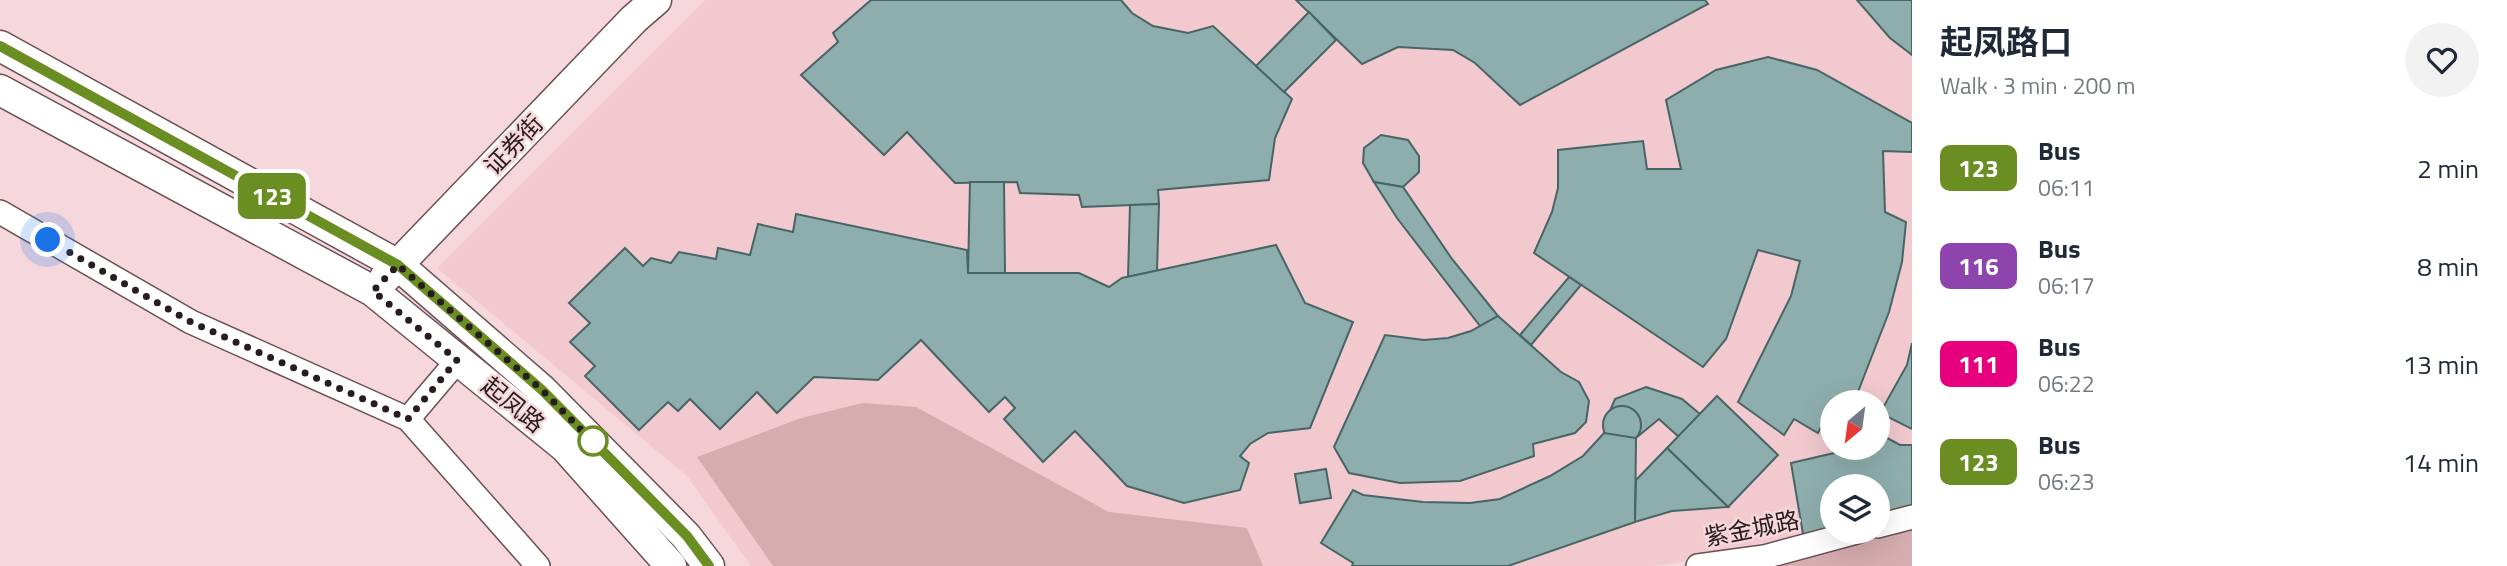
<!DOCTYPE html>
<html lang="en">
<head>
<meta charset="utf-8">
<style>
	:root { --surface:#fff; --page:#f2f2f3; --text:#1f2937; --muted:#747a83 }
	body { margin:0; font-family:"Titillium Web","Noto Sans SC",sans-serif; background:var(--page); color:var(--text); height:100vh; display:flex; flex-direction:column; font-size:26px; white-space:nowrap }
	* { box-sizing:border-box; margin:0 }
	p { font-size:23px; color:var(--muted) }
	.icon { flex:none; width:38px; height:38px; fill:none; stroke:currentColor; stroke-width:2; stroke-linecap:round; stroke-linejoin:round }
	.map { position:relative; flex:1; overflow:hidden }
	.side { display:flex; flex-direction:column; background:var(--surface); width:595px }
	.side>* { flex:none }
	.badge { padding:0 14px; border-radius:10px; font-size:24px; line-height:46px }
	.needle { width:46px; rotate:209deg }
	.buttons { position:absolute; left:1820px; top:390px; display:grid; gap:14px }
	.buttons a { display:grid; place-items:center; width:70px; height:70px; border-radius:50%; background:var(--surface); box-shadow:0 7px 28px #0002; font-size:35px }
	.you { position:absolute; width:35px; height:35px; margin:-18px; border:5px solid #fff; border-radius:50%; background:#1a73e8; box-shadow:0 0 0 10px #1a73e833 }
	.map>.badge { position:absolute; translate:-50% -50%; box-shadow:0 0 0 4px #fff }
	.round { display:grid; place-items:center; flex:none; width:74px; height:74px; border-radius:37px; background:var(--page) }
	.headline { display:flex; align-items:center; justify-content:space-between; height:119px; padding:0 28px }
	h1 { font-size:33px; font-weight:700; line-height:52px }
	ul { padding:0; list-style:none }
	li { display:flex; align-items:center; gap:21px; height:98px; padding:0 28px }
	li div { flex:1 }
	li b { display:block; font-size:26px }
	li em { font-style:normal }
	li .badge { min-width:77px; font-weight:700; text-align:center }
	main { display:flex; flex:1; min-height:0 }
	.map>svg:first-child { display:block }
	.built { fill:#f1c9ce; fill-rule:evenodd }
	.green { fill:#d5acb0 }
	.building { fill:#8eaead; stroke:#486565; stroke-width:2 }
	.lines { fill:none; stroke-linecap:round; stroke-linejoin:round }
	.minor-casing { stroke:#6a5053; stroke-width:26 }
	.tertiary-casing { stroke:#6a5053; stroke-width:33 }
	.minor { stroke:#fff; stroke-width:23 }
	.tertiary { stroke:#fff; stroke-width:30 }
	.line-casing { stroke:#fff; stroke-width:16 }
	.line { stroke:#6b8e23; stroke-width:10 }
	.walk { stroke:#281d1e; stroke-width:7; stroke-dasharray:0 12.6 }
	.stop-dot { fill:#fff; stroke:#6b8e23; stroke-width:3.5 }
	.labels { text-anchor:middle; stroke-width:5; stroke-linejoin:round; paint-order:stroke }
	.street-label { font-size:24px; fill:#281d1e; stroke:#f6d7db }
</style>
</head>
<body>
<main>
<div class="map">
<svg width="1912" height="566" viewBox="0 0 1912 566">
	<rect width="100%" height="100%" fill="#f6d7db"/>
	<path class="built" d="M 705,0 L 1912,0 L 1912,513 L 1878,522 L 1878,486 L 1832,486 L 1832,532 L 1769,550 L 1654,566 L 751,566 L 687,476 L 437,268 ZM 1832,402 L 1878,402 L 1878,448 L 1832,448 Z"/>
	<g class="green">
		<polygon points="863,403 916,407 1109,512 1247,528 1263,566 773,566 697,457 801,418"/>
		<polygon points="1912,523 1912,566 1754,566"/>
	</g>
	<g class="building">
		<polygon points="871,0 1121,0 1132,13 1153,26 1188,33 1213,26 1292,99 1275,138 1269,180 1158,190 1159,204 1082,207 1079,195 1020,193 1017,182 955,183 907,132 884,155 801,75 838,42 833,33"/>
		<polygon points="1296,0 1705,0 1708,4 1520,105 1475,63 1453,50 1398,47 1362,64"/>
		<polygon points="1857,0 1912,0 1912,55 1890,38"/>
		<polygon points="1309,12 1336,40 1284,92 1256,66"/>
		<polygon points="1768,57 1817,70 1912,123 1912,152 1883,151 1885,212 1906,222 1902,262 1889,312 1854,402 1832,402 1832,411 1830,409 1818,433 1794,419 1784,435 1738,402 1791,296 1800,261 1758,250 1726,339 1703,367 1534,253 1552,212 1558,188 1558,150 1643,141 1647,169 1681,169 1666,100 1716,70"/>
		<polygon points="1381,135 1408,140 1419,156 1419,172 1403,187 1374,182 1363,163 1364,148"/>
		<polygon points="970,182 1004,182 1005,273 968,273"/>
		<polygon points="1374,182 1403,187 1452,259 1498,316 1480,326 1397,218"/>
		<polygon points="1159,204 1157,271 1128,277 1130,205"/>
		<polygon points="796,214 967,250 968,273 1079,273 1109,287 1122,278 1276,245 1305,303 1353,322 1310,428 1268,433 1250,444 1240,456 1249,463 1240,490 1184,503 1127,486 1075,431 1043,462 1004,419 1015,408 1005,397 989,412 921,340 878,380 814,377 777,413 757,392 720,429 690,399 678,411 668,402 639,430 585,376 595,366 570,342 590,323 569,303 625,248 643,266 651,258 671,263 679,252 716,259 718,248 750,255 758,224 793,232"/>
		<polygon points="1569,277 1581,285 1531,345 1520,335"/>
		<polygon points="1498,316 1561,372 1579,382 1589,401 1586,422 1575,433 1533,444 1534,456 1460,481 1400,483 1349,473 1334,447 1385,335 1424,340 1448,338 1471,331"/>
		<polygon points="1912,343 1912,429 1880,413 1907,365"/>
		<polygon points="1646,387 1682,399 1700,414 1679,437 1659,419 1631,442 1613,442 1603,427 1615,399"/>
		<polygon points="1717,396 1778,455 1728,507 1667,448"/>
		<circle cx="1622" cy="425" r="19"/>
		<polygon points="1604,433 1636,438 1635,522 1508,566 1352,566 1353,563 1321,543 1353,490 1363,495 1423,502 1470,503 1500,499 1550,476 1583,456"/>
		<polygon points="1878,433 1900,445 1912,445 1912,511 1878,520 1878,486 1832,486 1832,532 1804,540 1791,463 1834,453 1838,448 1878,448"/>
		<polygon points="1667,448 1728,507 1672,511 1635,522 1636,480"/>
		<polygon points="1326,469 1331,498 1300,503 1295,474"/>
	</g>
	<g class="lines">
		<defs>
			<g id="minor">
				<polyline points="0,212 191,322 408,419 538,566"/>
				<polyline points="408,419 458,360"/>
				<polyline points="1878,526 1912,517"/>
				<polyline points="1698,566 1764,557 1857,532"/>
			</g>
			<g id="tertiary">
				<polyline points="0,46 398,265 542,390 686,536 709,566"/>
				<polyline points="0,90 373,291 565,447 671,566"/>
				<polyline points="385,278 634,19 656,0"/>
			</g>
		</defs>
		<use href="#minor" class="minor-casing"/>
		<use href="#tertiary" class="tertiary-casing"/>
		<use href="#minor" class="minor"/>
		<use href="#tertiary" class="tertiary"/>
	</g>
	<g class="lines">
		<defs>
			<polyline id="line" points="0,46 398,265 542,390 687,536 709,566"/>
		</defs>
		<use href="#line" class="line-casing"/>
		<use href="#line" class="line"/>
		<polyline class="walk" points="48,240 191,322 408,419 457,360 373,291 398,265 542,390 596,445 593,441"/>
	</g>
	<circle class="stop-dot" cx="593" cy="441" r="14"/>
	<g class="labels">
		<g class="street-label">
			<text transform="translate(514 145) rotate(-46)" y="8">证券街</text>
			<text transform="translate(513 405) rotate(39)" y="8">起凤路</text>
			<text transform="translate(1752 529) rotate(-11)" y="8">紫金城路</text>
		</g>
	</g>
</svg>
<div class="buttons">
<a><svg class="needle" viewBox="-14 -14 28 28"><path d="M0-13l5 13h-10z" fill="#e53935"/><path d="M0 13l5-13h-10z" fill="#747a83"/></svg></a>
<a><svg class="icon" aria-label="layers" viewBox="0 0 24 24"><path d="M12 4l9 5-9 5-9-5zM3 14l9 5 9-5"/></svg></a>
</div>
<div class="you" style="left:48px;top:240px"></div>
<b class="badge" style="left:272px;top:196px;background:#6b8e23;color:#fff">123</b>
</div>
<section class="side">
<div class="headline"><div><h1>起凤路口</h1><p>Walk · 3 min · 200 m</p></div><a class="round"><svg class="icon" aria-label="heart" viewBox="0 0 24 24"><path d="M12 20l-8-8c-3-5 5-10 8-4 3-6 11-1 8 4z"/></svg></a></div>
<ul>
<li><span class="badge" style="background:#6b8e23;color:#fff">123</span><div><b>Bus</b><p>06:11</p></div><em>2 min</em></li>
<li><span class="badge" style="background:#8e44ad;color:#fff">116</span><div><b>Bus</b><p>06:17</p></div><em>8 min</em></li>
<li><span class="badge" style="background:#e6007e;color:#fff">111</span><div><b>Bus</b><p>06:22</p></div><em>13 min</em></li>
<li><span class="badge" style="background:#6b8e23;color:#fff">123</span><div><b>Bus</b><p>06:23</p></div><em>14 min</em></li>
</ul>
</section>
</main>
</body>
</html>
